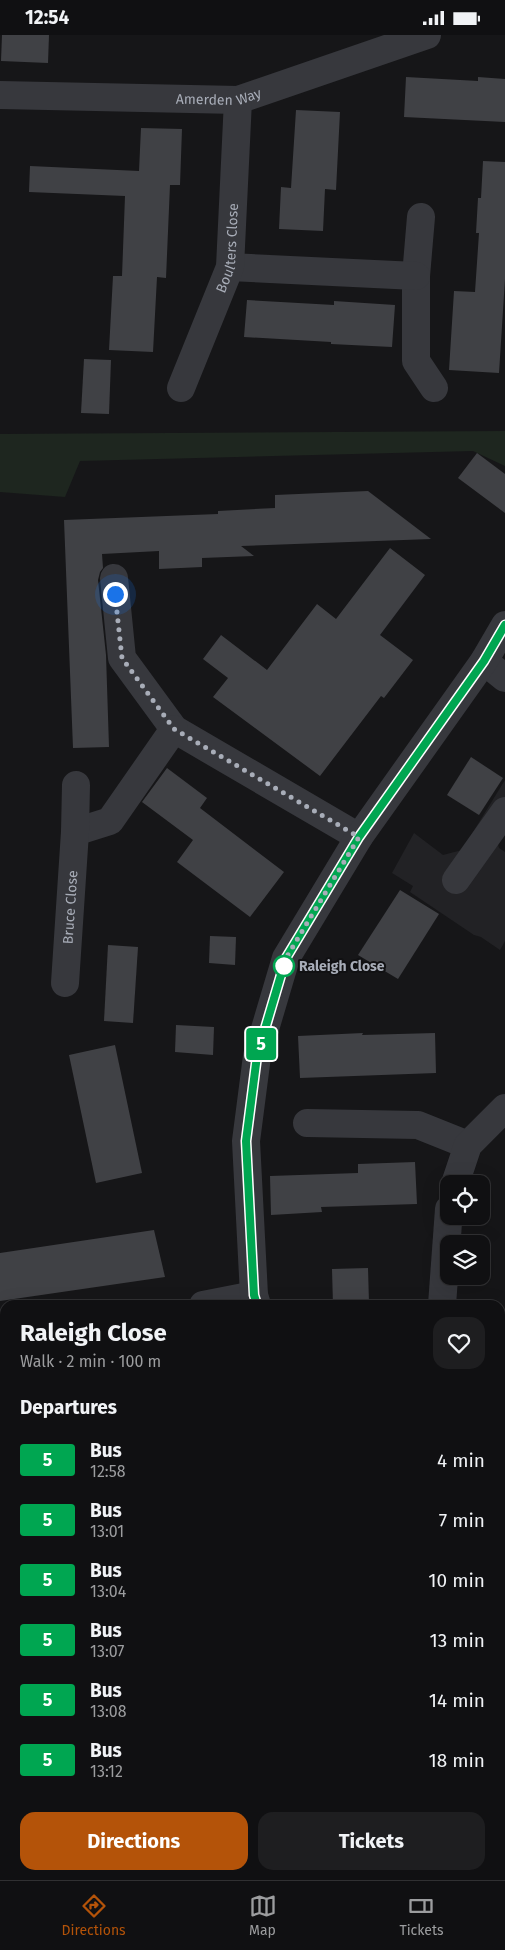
<!DOCTYPE html>
<html lang="en">
<head>
<meta charset="utf-8">
<style>
	:root { --surface:#101012; --page:#1e1e20; --text:#f1f3f6; --muted:#9c9d9f; --line:#303032; --accent:#b45309 }
	body { margin:0; font-family:"Fira Sans",sans-serif; background:var(--page); color:var(--text); height:100vh; display:flex; flex-direction:column; font-size:19px; white-space:nowrap }
	* { box-sizing:border-box; margin:0 }
	p { font-size:16px; color:var(--muted) }
	.icon { flex:none; width:28px; height:28px; fill:none; stroke:currentColor; stroke-width:2; stroke-linecap:round; stroke-linejoin:round }
	.map { position:relative; flex:1; overflow:hidden }
	.panel { position:absolute; left:0px; top:1265px; width:505px; height:580px; display:flex; flex-direction:column; background:var(--surface); border-radius:15px 15px 0 0; box-shadow:0 5px 20px #0002,0 0 0 1px var(--line) }
	.panel>* { flex:none }
	.badge { padding:0 10px; border-radius:4px; font-size:18px; line-height:32px }
	.fabs { position:absolute; left:440px; top:1140px; display:grid; gap:10px }
	.fabs a { display:grid; place-items:center; width:50px; height:50px; border-radius:10px; background:var(--surface); box-shadow:0 5px 20px #0002,0 0 0 1px var(--line); font-size:25px }
	.you { position:absolute; width:25px; height:25px; margin:-12px; border:4px solid #fff; border-radius:50%; background:#1a73e8; box-shadow:0 0 0 8px #1a73e833 }
	.map>.badge { position:absolute; translate:-50% -50%; box-shadow:0 0 0 2px #fff }
	h2 { padding:0 20px; font-size:19px; line-height:45px }
	.round { display:grid; place-items:center; flex:none; width:52px; height:52px; border-radius:15px; background:var(--page) }
	.overview { display:flex; align-items:center; justify-content:space-between; height:85px; padding:0 20px }
	h1 { font-size:24px; font-weight:700; line-height:38px }
	.action { display:flex; gap:10px; margin-top:auto; padding:10px 20px }
	.action a { flex:1; height:58px; border-radius:15px; background:var(--accent); color:#fff; font-size:20px; font-weight:700; line-height:58px; text-align:center }
	.action a+a { background:var(--page); color:var(--text) }
	ul { padding:0; list-style:none }
	li { display:flex; align-items:center; gap:15px; height:60px; padding:0 20px }
	li div { flex:1 }
	li b { display:block; font-size:19px }
	li em { font-style:normal }
	li .badge { min-width:55px; font-weight:700; text-align:center }
	.status { display:flex; justify-content:space-between; align-items:center; height:35px; padding:0 25px; background:var(--surface); direction:ltr }
	.status svg { height:14px; fill:currentColor }
	.dock { display:flex; justify-content:space-around; align-items:center; height:70px; border-top:1px solid var(--line); background:var(--surface); font-size:14px; color:var(--muted) }
	.dock a { display:grid; justify-items:center; gap:2px }
	.dock .current { color:var(--accent) }
	.map>svg:first-child { display:block }
	.built { fill:#222225 }
	.green { fill:#1e261f }
	.building { fill:#404145 }
	.lines { fill:none; stroke-linecap:round; stroke-linejoin:round }
	.street { stroke:#37383d; stroke-width:28 }
	.secondary { stroke:#45474d; stroke-width:28 }
	.line-casing { stroke:#fff; stroke-width:11 }
	.line { stroke:#00a651; stroke-width:8 }
	.walk { stroke:#a8adb8; stroke-width:5; stroke-dasharray:0 9 }
	.stop-dot { fill:#fff; stroke:#00a651; stroke-width:2.5 }
	.labels { text-anchor:middle; stroke-width:4; stroke-linejoin:round; paint-order:stroke }
	.street-label { font-size:14px; fill:#a8adb8; stroke:#111113 }
	.stop-label { font-size:14px; font-weight:bold; fill:#a8adb8; stroke:#111113; text-anchor:start }
</style>
</head>
<body>
<div class="status"><b>12:54</b><svg viewBox="0 0 49 12"><path d="M0 12V9h3v3zM5 12V6h3v6zM10 12V3h3v9zM15 12V0h3v12zM26 1h20v11H26zM47 4h2v5h-2z"/></svg></div>
<div class="map">
<svg width="505" height="1845" viewBox="0 0 505 1845">
	<rect width="100%" height="100%" fill="#161618"/>
	<g class="built">
		<polygon points="505,745 505,781 494,796 499,813 505,817 505,906 500,915 481,902 474,900 410,857 413,851 392,838 414,798 443,820 462,815"/>
		<polygon points="500,1360 505,1360 505,1471 500,1472"/>
		<polygon points="505,1564 505,1845 201,1845 200,1840 500,1840 500,1565"/>
	</g>
	<polygon class="green" points="505,396 505,431 473,416 80,426 65,462 0,457 0,399"/>
	<g class="building">
		<polygon points="2,0 49,0 48,28 1,26"/>
		<polygon points="406,42 478,46 478,42 505,44 505,87 404,82"/>
		<polygon points="296,75 340,77 336,155 325,154 323,196 279,194 281,152 291,153"/>
		<polygon points="141,93 182,94 180,150 170,150 166,243 157,242 153,317 109,315 113,241 122,241 125,161 29,157 30,131 139,136"/>
		<polygon points="483,126 505,127 505,244 499,338 449,335 454,256 475,257 479,198 476,198 478,163 481,163"/>
		<polygon points="247,265 334,270 334,266 395,270 392,312 331,309 331,307 244,302"/>
		<polygon points="84,324 111,325 109,379 81,378"/>
		<polygon points="477,418 505,439 505,478 458,443"/>
		<polygon points="368,456 431,504 241,511 254,521 202,523 202,532 159,534 159,516 102,519 103,533 100,537 98,545 106,620 109,712 73,713 64,485 218,479 218,476 275,473 275,460"/>
		<polygon points="390,513 425,540 380,600 413,625 384,663 381,661 320,741 213,662 228,643 203,624 221,600 267,635 317,569 336,584"/>
		<polygon points="471,722 503,743 479,780 447,760"/>
		<polygon points="167,733 207,763 200,773 284,837 250,882 177,827 193,805 142,767"/>
		<polygon points="400,855 439,879 398,944 358,920"/>
		<polygon points="210,901 236,902 235,930 209,928"/>
		<polygon points="108,910 138,912 133,988 104,986"/>
		<polygon points="176,990 214,992 213,1020 175,1017"/>
		<polygon points="363,998 362,1000 435,998 436,1038 300,1043 298,1001"/>
		<polygon points="115,1010 142,1138 96,1148 69,1020"/>
		<polygon points="415,1127 417,1169 321,1172 322,1177 271,1180 270,1141 358,1138 358,1129"/>
		<polygon points="154,1195 165,1242 0,1266 0,1218"/>
		<polygon points="368,1233 369,1268 333,1270 332,1234"/>
	</g>
	<g class="lines">
		<g class="street">
			<path id="s1" d="M 0,60 L 238,65 L 427,0"/>
			<polyline points="421,182 416,241 416,326 434,353"/>
			<polyline points="230,232 416,241"/>
			<path id="s2" d="M 181,353 L 230,232 L 238,65"/>
			<polyline points="114,543 122,623 174,694 359,802"/>
			<polyline points="484,626 505,643"/>
			<polyline points="75,797 110,786 174,694"/>
			<polyline points="456,845 505,776"/>
			<path id="s3" d="M 65,948 L 75,797 L 76,750"/>
			<polyline points="307,1088 418,1090 468,1110"/>
			<polyline points="455,1149 468,1110 505,1073"/>
			<polyline points="203,1270 254,1260"/>
			<polyline points="257,1270 254,1260 246,1106 257,1021 286,923 359,802 484,626 505,590"/>
			<polyline points="442,1270 449,1174"/>
		</g>
		<g class="secondary">
			<polyline points="500,1518 505,1516"/>
			<polyline points="0,1697 5,1695"/>
		</g>
	</g>
	<g class="lines">
		<defs>
			<polyline id="line" points="257,1270 254,1260 246,1106 257,1021 286,923 359,802 484,626 505,590"/>
		</defs>
		<use href="#line" class="line-casing"/>
		<use href="#line" class="line"/>
		<polyline class="walk" points="115,559 122,623 174,694 359,802 286,923 284,931"/>
	</g>
	<circle class="stop-dot" cx="284" cy="931" r="10"/>
	<g class="labels">
		<g class="street-label">
			<text dy="5" stroke="none"><textPath href="#s1" startOffset="219">Amerden Way</textPath></text>
			<text dy="5" stroke="none"><textPath href="#s2" startOffset="149">Boulters Close</textPath></text>
			<text dy="5" stroke="none"><textPath href="#s3" startOffset="76">Bruce Close</textPath></text>
		</g>
		<g class="stop-label">
			<text x="299" y="936">Raleigh Close</text>
		</g>
	</g>
</svg>
<div class="fabs">
<a><svg class="icon" aria-label="locate" viewBox="0 0 24 24"><circle cx="12" cy="12" r="6"/><path d="M12 2v4M12 18v4M2 12h4M18 12h4"/></svg></a>
<a><svg class="icon" aria-label="layers" viewBox="0 0 24 24"><path d="M12 4l9 5-9 5-9-5zM3 14l9 5 9-5"/></svg></a>
</div>
<div class="you" style="left:115px;top:559px"></div>
<b class="badge" style="left:261px;top:1009px;background:#00a651;color:#fff">5</b>
<section class="panel">
<div class="overview"><div><h1>Raleigh Close</h1><p>Walk · 2 min · 100 m</p></div><a class="round"><svg class="icon" aria-label="heart" viewBox="0 0 24 24"><path d="M12 20l-8-8c-3-5 5-10 8-4 3-6 11-1 8 4z"/></svg></a></div>
<h2>Departures</h2>
<ul>
<li><span class="badge" style="background:#00a651;color:#fff">5</span><div><b>Bus</b><p>12:58</p></div><em>4 min</em></li>
<li><span class="badge" style="background:#00a651;color:#fff">5</span><div><b>Bus</b><p>13:01</p></div><em>7 min</em></li>
<li><span class="badge" style="background:#00a651;color:#fff">5</span><div><b>Bus</b><p>13:04</p></div><em>10 min</em></li>
<li><span class="badge" style="background:#00a651;color:#fff">5</span><div><b>Bus</b><p>13:07</p></div><em>13 min</em></li>
<li><span class="badge" style="background:#00a651;color:#fff">5</span><div><b>Bus</b><p>13:08</p></div><em>14 min</em></li>
<li><span class="badge" style="background:#00a651;color:#fff">5</span><div><b>Bus</b><p>13:12</p></div><em>18 min</em></li>
</ul>
<div class="action"><a>Directions</a><a>Tickets</a></div>
</section>
</div>
<nav class="dock">
<a class="current"><svg class="icon" aria-label="directions" viewBox="0 0 24 24"><path d="M12 3l9 9-9 9-9-9zM9 14v-3h6M13 9l2 2-2 2"/></svg>Directions</a>
<a><svg class="icon" aria-label="map" viewBox="0 0 24 24"><path d="M3 6l6-2 6 2 6-2v14l-6 2-6-2-6 2zM9 4v14M15 6v14"/></svg>Map</a>
<a><svg class="icon" aria-label="tickets" viewBox="0 0 24 24"><path d="M3 7h18v10H3zM15 7v10"/></svg>Tickets</a>
</nav>
</body>
</html>
